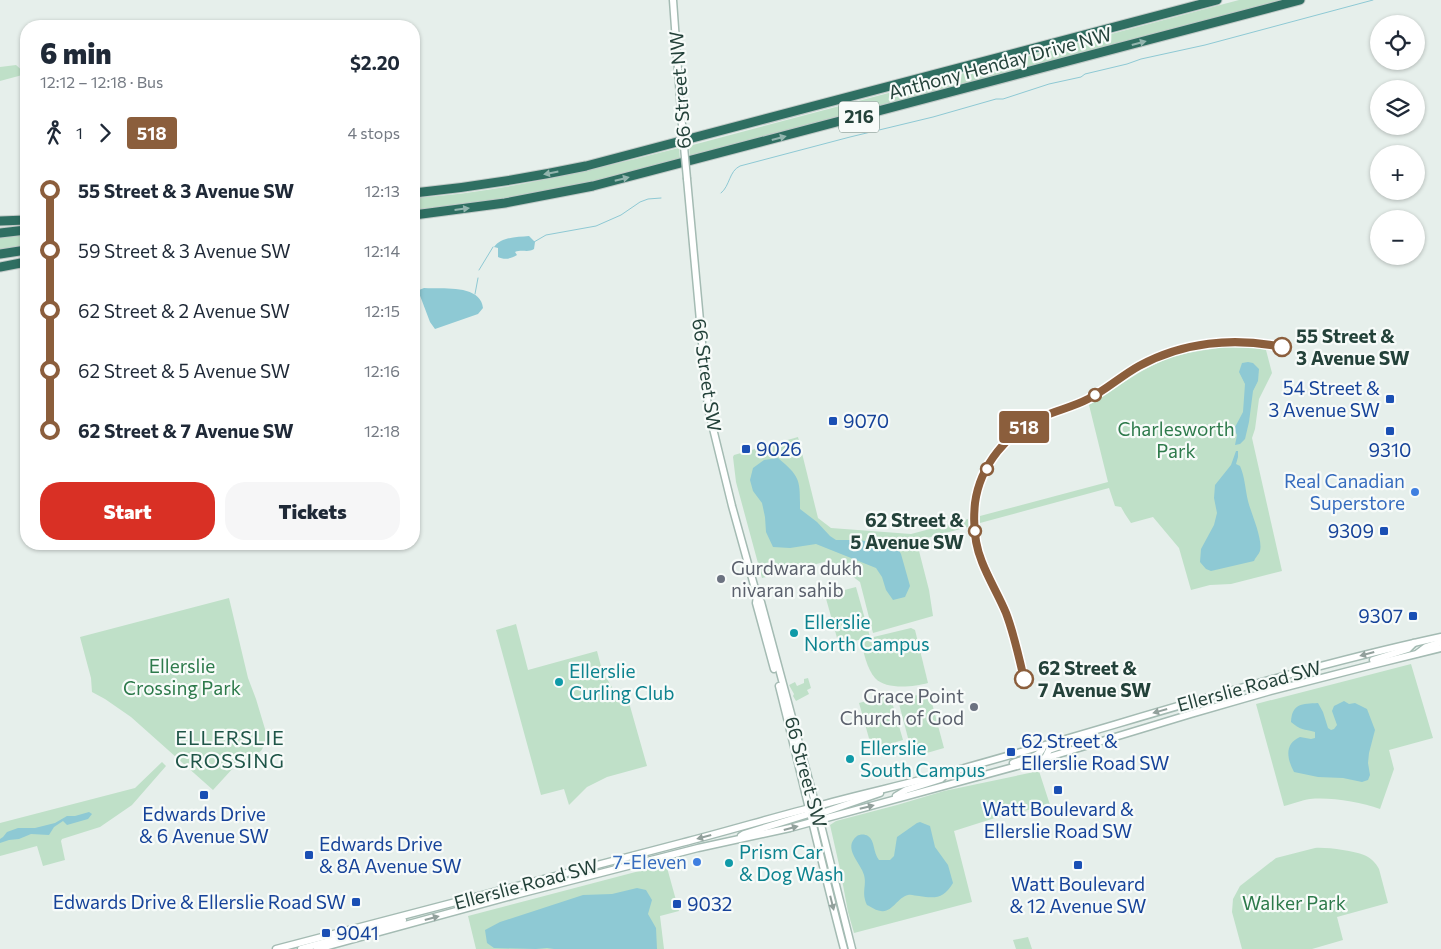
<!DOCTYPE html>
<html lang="en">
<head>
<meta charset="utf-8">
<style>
	:root { --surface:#fff; --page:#f6f6f7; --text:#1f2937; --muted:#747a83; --accent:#d93025 }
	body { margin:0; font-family:Commissioner,sans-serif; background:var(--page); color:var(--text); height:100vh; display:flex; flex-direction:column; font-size:19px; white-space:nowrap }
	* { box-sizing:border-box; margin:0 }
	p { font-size:16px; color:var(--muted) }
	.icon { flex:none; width:28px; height:28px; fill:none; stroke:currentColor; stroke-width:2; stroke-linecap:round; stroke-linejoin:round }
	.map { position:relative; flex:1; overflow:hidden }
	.side { position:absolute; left:20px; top:20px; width:400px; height:530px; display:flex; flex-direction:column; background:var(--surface); border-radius:20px; box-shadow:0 1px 4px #0004 }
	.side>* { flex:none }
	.badge { padding:0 10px; border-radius:4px; font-size:18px; line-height:32px }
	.controls { position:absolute; left:1370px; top:15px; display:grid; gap:10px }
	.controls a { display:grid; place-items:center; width:55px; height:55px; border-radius:50%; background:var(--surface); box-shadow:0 1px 4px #0004; font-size:25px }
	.map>.badge { position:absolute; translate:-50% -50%; box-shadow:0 0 0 2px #fff }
	.legs { display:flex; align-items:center; gap:8px; height:55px; padding:0 20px; font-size:16px }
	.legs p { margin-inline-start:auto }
	.overview { display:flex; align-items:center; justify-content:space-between; height:85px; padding:0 20px }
	h1 { font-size:28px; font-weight:800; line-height:38px }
	.button { display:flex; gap:10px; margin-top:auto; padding:10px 20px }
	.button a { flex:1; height:58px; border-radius:20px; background:var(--accent); color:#fff; font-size:20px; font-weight:800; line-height:58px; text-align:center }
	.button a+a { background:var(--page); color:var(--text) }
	ul { padding:0 20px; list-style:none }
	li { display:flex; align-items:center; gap:18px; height:60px; font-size:19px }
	li i { display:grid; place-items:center; width:8px; height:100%; margin:0 6px; background:currentColor }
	li i::after { content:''; width:12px; height:12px; margin:-6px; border:4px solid; border-radius:50%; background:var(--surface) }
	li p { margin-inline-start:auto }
	li:first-child i { background:linear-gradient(#0000 50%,currentColor 0) }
	li:last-child i { background:linear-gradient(currentColor 50%,#0000 0) }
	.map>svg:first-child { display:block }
	.green { fill:#bfe0c8 }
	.water { fill:#8ec9d4 }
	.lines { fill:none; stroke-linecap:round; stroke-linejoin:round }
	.stream { stroke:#8ec9d4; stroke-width:1 }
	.secondary-casing { stroke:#a4bbb3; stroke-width:9 }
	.motorway-casing { stroke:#c2cac8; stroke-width:11 }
	.secondary { stroke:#fff; stroke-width:6 }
	.motorway { stroke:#2f6f62; stroke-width:9 }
	.secondary-bridge-casing { stroke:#a4bbb3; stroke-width:9; stroke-linecap:butt }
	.secondary-bridge { stroke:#fff; stroke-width:6 }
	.oneway { fill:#93b5ae }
	.oneway2 { fill:#92a09c }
	.line-1-casing { stroke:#fff; stroke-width:11 }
	.line-1 { stroke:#8b5e3c; stroke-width:8 }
	.stop-1-dot { fill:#fff; stroke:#8b5e3c; stroke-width:2.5 }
	.transit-dot { fill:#1a4fb4; stroke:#f7fbf9; stroke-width:2 }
	.shop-dot { fill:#3f7fe0; stroke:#f7fbf9; stroke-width:2 }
	.worship-dot { fill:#6b7280; stroke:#f7fbf9; stroke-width:2 }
	.culture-dot { fill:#0f9aa8; stroke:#f7fbf9; stroke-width:2 }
	.labels { text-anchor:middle; stroke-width:4.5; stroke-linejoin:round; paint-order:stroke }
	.shield { fill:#f7fbf9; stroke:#637a73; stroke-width:1 }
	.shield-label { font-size:18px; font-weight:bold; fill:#24423a }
	.street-label { font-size:19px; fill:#24423a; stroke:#f7fbf9 }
	.stop-label { font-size:19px; font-weight:bold; fill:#24423a; stroke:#f7fbf9; text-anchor:start }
	.transit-label { font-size:19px; fill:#164399; stroke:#f7fbf9; text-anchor:start }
	.park-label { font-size:19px; fill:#2d7a4b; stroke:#f7fbf9 }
	.shop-label { font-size:19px; fill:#366cbe; stroke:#f7fbf9; text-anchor:end }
	.worship-label { font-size:19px; fill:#5b616d; stroke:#f7fbf9; text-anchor:start }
	.culture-label { font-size:19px; fill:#0d838f; stroke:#f7fbf9; text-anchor:start }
	.neighbourhood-label { font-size:20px; letter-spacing:1px; fill:#1f5548; stroke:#f7fbf9 }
</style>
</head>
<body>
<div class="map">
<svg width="1441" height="949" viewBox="0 0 1441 949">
	<rect width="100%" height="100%" fill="#e6efeb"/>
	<g class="green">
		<polygon points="1239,0 1283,0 690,157 689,146"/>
		<polygon points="16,65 26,74 0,81 0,67"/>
		<path d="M 679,148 L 680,160 L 588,183 L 485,202 L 414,211 L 414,198 C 505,192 591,170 679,148 Z"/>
		<polygon points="26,234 26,247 0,251 0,237"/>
		<path d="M 1225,347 L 1255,348 L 1266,350 L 1272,373 L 1259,399 L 1255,429 L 1252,438 L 1282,571 L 1231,584 L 1210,585 L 1191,590 L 1179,548 L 1153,517 L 1131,523 L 1125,514 L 1121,507 L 1115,506 L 1109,488 L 980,523 L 980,516 L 1108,482 L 1089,405 C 1115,389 1140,369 1169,358 C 1187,352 1206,350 1225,347 Z"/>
		<polygon points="798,437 818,518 831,528 911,534 968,519 968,527 923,539 918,547 929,590 933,616 873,633 860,582 836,564 828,561 762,578 736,482 733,457 734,455"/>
		<polygon points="856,587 870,637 839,645 825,595"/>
		<polygon points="229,598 248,678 256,699 268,739 261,751 234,767 213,790 131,717 105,699 92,692 91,678 80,637"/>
		<polygon points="516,624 528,670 597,651 602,670 613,689 628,699 647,766 607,777 587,787 569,805 564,789 541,795 496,630"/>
		<path d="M 911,628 L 915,630 L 928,683 C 913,687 886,690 875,678 C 867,669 863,651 861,640 Z"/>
		<path d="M 1411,664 L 1433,738 L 1389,750 L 1394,769 L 1380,809 C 1360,802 1331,797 1310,799 C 1302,800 1292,804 1284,806 L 1256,704 Z"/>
		<polygon points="808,678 811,688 807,690 809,694 796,701 793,696 794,694 789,685 795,682 797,686 804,683 804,679"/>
		<polygon points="929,692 944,748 913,757 898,700"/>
		<polygon points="890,695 903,740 872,749 859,703"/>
		<polygon points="162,762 166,766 132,805 100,827 62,839 61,841 65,860 43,866 37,846 0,856 0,823 135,788"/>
		<polygon points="1039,771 1050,805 998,817 954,831 972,902 854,933 848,912 840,869 830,825 836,821 897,805 944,791"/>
		<path d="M 1315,848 C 1327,847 1353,851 1364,855 C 1370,857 1376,863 1379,869 L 1388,903 L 1337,917 L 1343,940 L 1312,949 L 1242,949 L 1232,912 L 1233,899 L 1240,886 L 1276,858 Z"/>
		<polygon points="666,864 679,911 660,916 664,949 476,949 468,916"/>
		<polygon points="1028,937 1032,949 1016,949 1013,940"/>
	</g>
	<g class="water">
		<path d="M 529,236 L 535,242 L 534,249 C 528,253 522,249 515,252 L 517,255 C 511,259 504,260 498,257 L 498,248 L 494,247 C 501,237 517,237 529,236 Z"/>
		<path d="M 424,288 C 442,289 481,284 483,308 L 478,314 L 435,329 L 430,322 L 419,293 L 419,290 Z"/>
		<polygon points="1248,362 1253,363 1259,369 1258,381 1253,391 1249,422 1245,439 1240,444 1235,445 1237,435 1234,429 1243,412 1245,384 1239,372 1242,363"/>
		<path d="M 1236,451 L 1238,451 L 1238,457 L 1236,464 L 1240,466 C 1245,477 1245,489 1248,501 C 1251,513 1263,539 1260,551 C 1259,554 1255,558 1254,561 L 1211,571 L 1206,569 L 1200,562 L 1201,549 L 1214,525 L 1217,513 L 1214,498 L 1215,485 L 1231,465 Z"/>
		<path d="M 778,458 C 801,477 800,481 800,509 L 817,522 L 830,536 L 836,540 L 855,540 L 877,542 L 897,547 L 901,554 L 910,586 L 905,597 L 893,600 L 886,590 L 882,577 L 876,568 L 816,544 L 790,548 L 773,547 L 766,532 L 765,517 L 762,503 L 753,491 L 750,480 L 753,468 L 764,460 Z"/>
		<path d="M 1344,701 L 1349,704 L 1355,703 L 1367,709 L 1375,730 L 1369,753 L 1368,763 L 1370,775 L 1368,780 L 1362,782 L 1343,778 L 1318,777 L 1294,772 C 1287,759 1284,744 1300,737 L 1311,739 L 1315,738 L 1315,732 C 1304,729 1300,730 1291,722 C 1292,703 1302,704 1318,703 L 1323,712 L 1328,728 L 1331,730 L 1334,729 L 1337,725 L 1332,711 L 1334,706 Z"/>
		<polygon points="89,812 92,814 88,819 67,825 63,821 54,827 49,835 31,834 19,839 9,840 0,843 0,839 3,837 7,832 18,828 35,828 55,823 67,816 75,816"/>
		<path d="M 920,822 L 930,826 L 935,847 L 948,865 L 953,883 C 944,898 936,899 919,896 C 916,896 911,894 908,895 C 898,897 892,913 881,911 C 877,911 871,907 867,905 C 861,892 867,886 864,875 C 861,863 842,848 857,836 C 860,834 865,834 868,836 C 875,840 873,853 879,860 L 890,860 L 894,856 L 897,837 L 917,823 Z"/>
		<polygon points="637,888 646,890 652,900 648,914 656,928 657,949 554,949 547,948 536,949 494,948 487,943 485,930 500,922 583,895 612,894"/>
	</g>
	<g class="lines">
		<g class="stream">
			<path d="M 721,193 C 730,186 729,171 740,166 L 850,137 L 933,117 L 996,99 L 1003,99 L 1049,84 L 1081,77 L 1085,74 L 1127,64 L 1141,59 L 1205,45 L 1373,0"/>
			<polyline points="534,242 546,235 596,226 621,215 640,202 648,199 661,198"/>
			<polyline points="479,270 493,247"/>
			<polyline points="475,294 478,278"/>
		</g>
		<defs>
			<g id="secondary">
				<polyline points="673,0 682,125"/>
				<polyline points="687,179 708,408 732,506 757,596 761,602 821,825 852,949"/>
				<polyline points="757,596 756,603 774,669"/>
				<polyline points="1418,653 1426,647 1441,642"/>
				<polyline points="1373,660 1408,649 1414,643"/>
				<path d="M 779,686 C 801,773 821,862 844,949"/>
				<polyline points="1045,758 1049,750 1093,735"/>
				<path d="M 1013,763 C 1023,759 1040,758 1043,747"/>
				<polyline points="896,796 906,790 941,779 945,775"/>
				<polyline points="815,817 819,814 880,793"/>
				<polyline points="741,836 744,834 812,813"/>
				<polyline points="357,937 362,932 403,920"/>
				<path d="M 276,949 C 411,913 546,879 681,843 C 728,831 774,817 821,805 C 864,793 908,784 950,772 C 1114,727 1275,673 1441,637"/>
				<polyline points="301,949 355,934 359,930"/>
				<polyline points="317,949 519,894 698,848 790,828 1039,760 1191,714 1267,692 1368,666 1441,648"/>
			</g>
			<g id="motorway">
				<path d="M 414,193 C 472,187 529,178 586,166 L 1217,0"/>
				<polyline points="414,215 505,203 593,186 1300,0"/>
				<polyline points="0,221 26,220"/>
				<polyline points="0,233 26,230"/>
				<polyline points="0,254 26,250"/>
				<polyline points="0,267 26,262"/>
			</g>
		</defs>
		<use href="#secondary" class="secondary-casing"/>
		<use href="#motorway" class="motorway-casing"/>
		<use href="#secondary" class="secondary"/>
		<use href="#motorway" class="motorway"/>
		<defs>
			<polyline id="secondary-bridge" points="682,125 687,179"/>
		</defs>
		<use href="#secondary-bridge" class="secondary-bridge-casing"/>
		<use href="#secondary-bridge" class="secondary-bridge"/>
	</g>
	<defs><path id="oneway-solid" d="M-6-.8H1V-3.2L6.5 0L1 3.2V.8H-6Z" transform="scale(1.25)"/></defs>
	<g class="oneway">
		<use href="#oneway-solid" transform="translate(1139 43) rotate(-15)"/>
		<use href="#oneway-solid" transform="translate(779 138) rotate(-15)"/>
		<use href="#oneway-solid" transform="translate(551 173) rotate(169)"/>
		<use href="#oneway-solid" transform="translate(622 179) rotate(-14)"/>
		<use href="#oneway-solid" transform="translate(462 209) rotate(-7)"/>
	</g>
	<g class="oneway2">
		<use href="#oneway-solid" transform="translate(1367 654) rotate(165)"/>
		<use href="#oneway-solid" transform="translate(1160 711) rotate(164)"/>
		<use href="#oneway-solid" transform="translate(867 807) rotate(-14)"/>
		<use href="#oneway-solid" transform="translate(791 828) rotate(-15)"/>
		<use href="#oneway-solid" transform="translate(704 837) rotate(165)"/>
		<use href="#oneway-solid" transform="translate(832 903) rotate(76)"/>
		<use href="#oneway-solid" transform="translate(432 918) rotate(-15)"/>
	</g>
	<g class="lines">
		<defs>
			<path id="line-1" d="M 1024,679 C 1019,657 1014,634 1006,613 C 999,596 989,580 982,562 C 974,543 973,523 975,503 C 980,465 1008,432 1042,417 C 1057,410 1073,407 1088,399 C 1106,390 1121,376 1139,366 C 1183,342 1233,337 1282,347"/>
		</defs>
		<use href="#line-1" class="line-1-casing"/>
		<use href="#line-1" class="line-1"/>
	</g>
	<g class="stop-1-dot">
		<circle cx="1282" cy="347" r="9"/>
		<circle cx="1095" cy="395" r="6"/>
		<circle cx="987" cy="469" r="6"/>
		<circle cx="975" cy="531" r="6"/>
		<circle cx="1024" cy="679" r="9"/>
	</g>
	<g class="transit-dot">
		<rect x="1385" y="394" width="10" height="10" rx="2.5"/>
		<rect x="828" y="416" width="10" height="10" rx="2.5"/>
		<rect x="1385" y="426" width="10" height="10" rx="2.5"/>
		<rect x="741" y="444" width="10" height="10" rx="2.5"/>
		<rect x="1379" y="526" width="10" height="10" rx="2.5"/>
		<rect x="1408" y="611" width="10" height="10" rx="2.5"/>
		<rect x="1006" y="747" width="10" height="10" rx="2.5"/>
		<rect x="1053" y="785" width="10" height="10" rx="2.5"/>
		<rect x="199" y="790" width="10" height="10" rx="2.5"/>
		<rect x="304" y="850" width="10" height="10" rx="2.5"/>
		<rect x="1073" y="860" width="10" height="10" rx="2.5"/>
		<rect x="351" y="897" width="10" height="10" rx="2.5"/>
		<rect x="672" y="899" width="10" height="10" rx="2.5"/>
		<rect x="321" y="928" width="10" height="10" rx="2.5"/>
	</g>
	<g class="shop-dot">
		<circle cx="1415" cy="492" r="5"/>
		<circle cx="697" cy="862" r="5"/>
	</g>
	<g class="worship-dot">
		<circle cx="721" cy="579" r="5"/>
		<circle cx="974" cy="707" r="5"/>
	</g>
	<g class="culture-dot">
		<circle cx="794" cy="633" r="5"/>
		<circle cx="559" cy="682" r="5"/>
		<circle cx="850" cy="759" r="5"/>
		<circle cx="729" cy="863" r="5"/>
	</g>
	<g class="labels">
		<rect class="shield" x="839" y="101.5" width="40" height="31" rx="4"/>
		<g class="shield-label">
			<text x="859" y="123">216</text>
		</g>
		<g class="street-label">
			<text transform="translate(1000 63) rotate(-15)" y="7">Anthony Henday Drive NW</text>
			<text transform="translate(680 90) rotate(-94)" y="7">66 Street NW</text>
			<text transform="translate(707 375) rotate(82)" y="7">66 Street SW</text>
			<text transform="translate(1249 686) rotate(-15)" y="7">Ellerslie Road SW</text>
			<text transform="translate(806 772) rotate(75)" y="7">66 Street SW</text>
			<text transform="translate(526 884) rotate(-15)" y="7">Ellerslie Road SW</text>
		</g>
		<g class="stop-label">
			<text x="1296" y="343">55 Street &amp;<tspan x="1296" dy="22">3 Avenue SW</tspan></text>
			<text x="964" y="527" text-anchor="end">62 Street &amp;<tspan x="964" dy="22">5 Avenue SW</tspan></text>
			<text x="1038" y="675">62 Street &amp;<tspan x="1038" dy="22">7 Avenue SW</tspan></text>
		</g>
		<g class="transit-label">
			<text x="1380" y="395" text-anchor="end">54 Street &amp;<tspan x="1380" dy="22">3 Avenue SW</tspan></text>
			<text x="843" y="428">9070</text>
			<text x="756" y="456">9026</text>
			<text x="1390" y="457" text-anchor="middle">9310</text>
			<text x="1374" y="538" text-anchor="end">9309</text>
			<text x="1403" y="623" text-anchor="end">9307</text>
			<text x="1021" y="748">62 Street &amp;<tspan x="1021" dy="22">Ellerslie Road SW</tspan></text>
			<text x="1058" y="816" text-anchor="middle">Watt Boulevard &amp;<tspan x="1058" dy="22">Ellerslie Road SW</tspan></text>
			<text x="204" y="821" text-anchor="middle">Edwards Drive<tspan x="204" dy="22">&amp; 6 Avenue SW</tspan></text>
			<text x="319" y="851">Edwards Drive<tspan x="319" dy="22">&amp; 8A Avenue SW</tspan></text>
			<text x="1078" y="891" text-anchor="middle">Watt Boulevard<tspan x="1078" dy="22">&amp; 12 Avenue SW</tspan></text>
			<text x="346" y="909" text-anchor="end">Edwards Drive &amp; Ellerslie Road SW</text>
			<text x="687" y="911">9032</text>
			<text x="336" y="940">9041</text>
		</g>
		<g class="park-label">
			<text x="1176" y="436">Charlesworth<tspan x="1176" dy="22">Park</tspan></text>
			<text x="182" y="673">Ellerslie<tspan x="182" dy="22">Crossing Park</tspan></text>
			<text x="1294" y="910">Walker Park</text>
		</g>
		<g class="shop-label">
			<text x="1405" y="488">Real Canadian<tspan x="1405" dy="22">Superstore</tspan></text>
			<text x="687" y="869">7-Eleven</text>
		</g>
		<g class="worship-label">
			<text x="731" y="575">Gurdwara dukh<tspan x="731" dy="22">nivaran sahib</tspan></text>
			<text x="964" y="703" text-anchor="end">Grace Point<tspan x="964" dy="22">Church of God</tspan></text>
		</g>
		<g class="culture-label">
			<text x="804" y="629">Ellerslie<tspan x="804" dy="22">North Campus</tspan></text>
			<text x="569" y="678">Ellerslie<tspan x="569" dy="22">Curling Club</tspan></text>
			<text x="860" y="755">Ellerslie<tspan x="860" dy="22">South Campus</tspan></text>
			<text x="739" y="859">Prism Car<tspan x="739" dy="22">&amp; Dog Wash</tspan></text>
		</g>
		<g class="neighbourhood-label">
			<text x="230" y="745">ELLERSLIE<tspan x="230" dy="23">CROSSING</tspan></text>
		</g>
	</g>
</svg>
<div class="controls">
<a><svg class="icon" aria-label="locate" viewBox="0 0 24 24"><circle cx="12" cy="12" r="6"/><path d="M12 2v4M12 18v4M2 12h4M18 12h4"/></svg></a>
<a><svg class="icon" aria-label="layers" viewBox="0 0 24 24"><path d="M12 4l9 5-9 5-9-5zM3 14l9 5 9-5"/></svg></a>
<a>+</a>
<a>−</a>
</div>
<b class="badge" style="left:1024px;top:427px;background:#8b5e3c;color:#fff">518</b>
<section class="side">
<div class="overview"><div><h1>6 min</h1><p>12:12 – 12:18 · Bus</p></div><b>$2.20</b></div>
<div class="legs"><svg class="icon" aria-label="walk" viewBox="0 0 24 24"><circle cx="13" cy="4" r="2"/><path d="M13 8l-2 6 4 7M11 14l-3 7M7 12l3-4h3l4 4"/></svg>1<svg class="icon" aria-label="forward" viewBox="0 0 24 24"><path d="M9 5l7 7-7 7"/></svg><b class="badge" style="background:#8b5e3c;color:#fff">518</b><p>4 stops</p></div>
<ul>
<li><i style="color:#8b5e3c"></i><b>55 Street &amp; 3 Avenue SW</b><p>12:13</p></li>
<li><i style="color:#8b5e3c"></i><span>59 Street &amp; 3 Avenue SW</span><p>12:14</p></li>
<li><i style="color:#8b5e3c"></i><span>62 Street &amp; 2 Avenue SW</span><p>12:15</p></li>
<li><i style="color:#8b5e3c"></i><span>62 Street &amp; 5 Avenue SW</span><p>12:16</p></li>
<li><i style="color:#8b5e3c"></i><b>62 Street &amp; 7 Avenue SW</b><p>12:18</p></li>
</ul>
<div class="button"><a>Start</a><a>Tickets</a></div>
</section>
</div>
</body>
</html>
